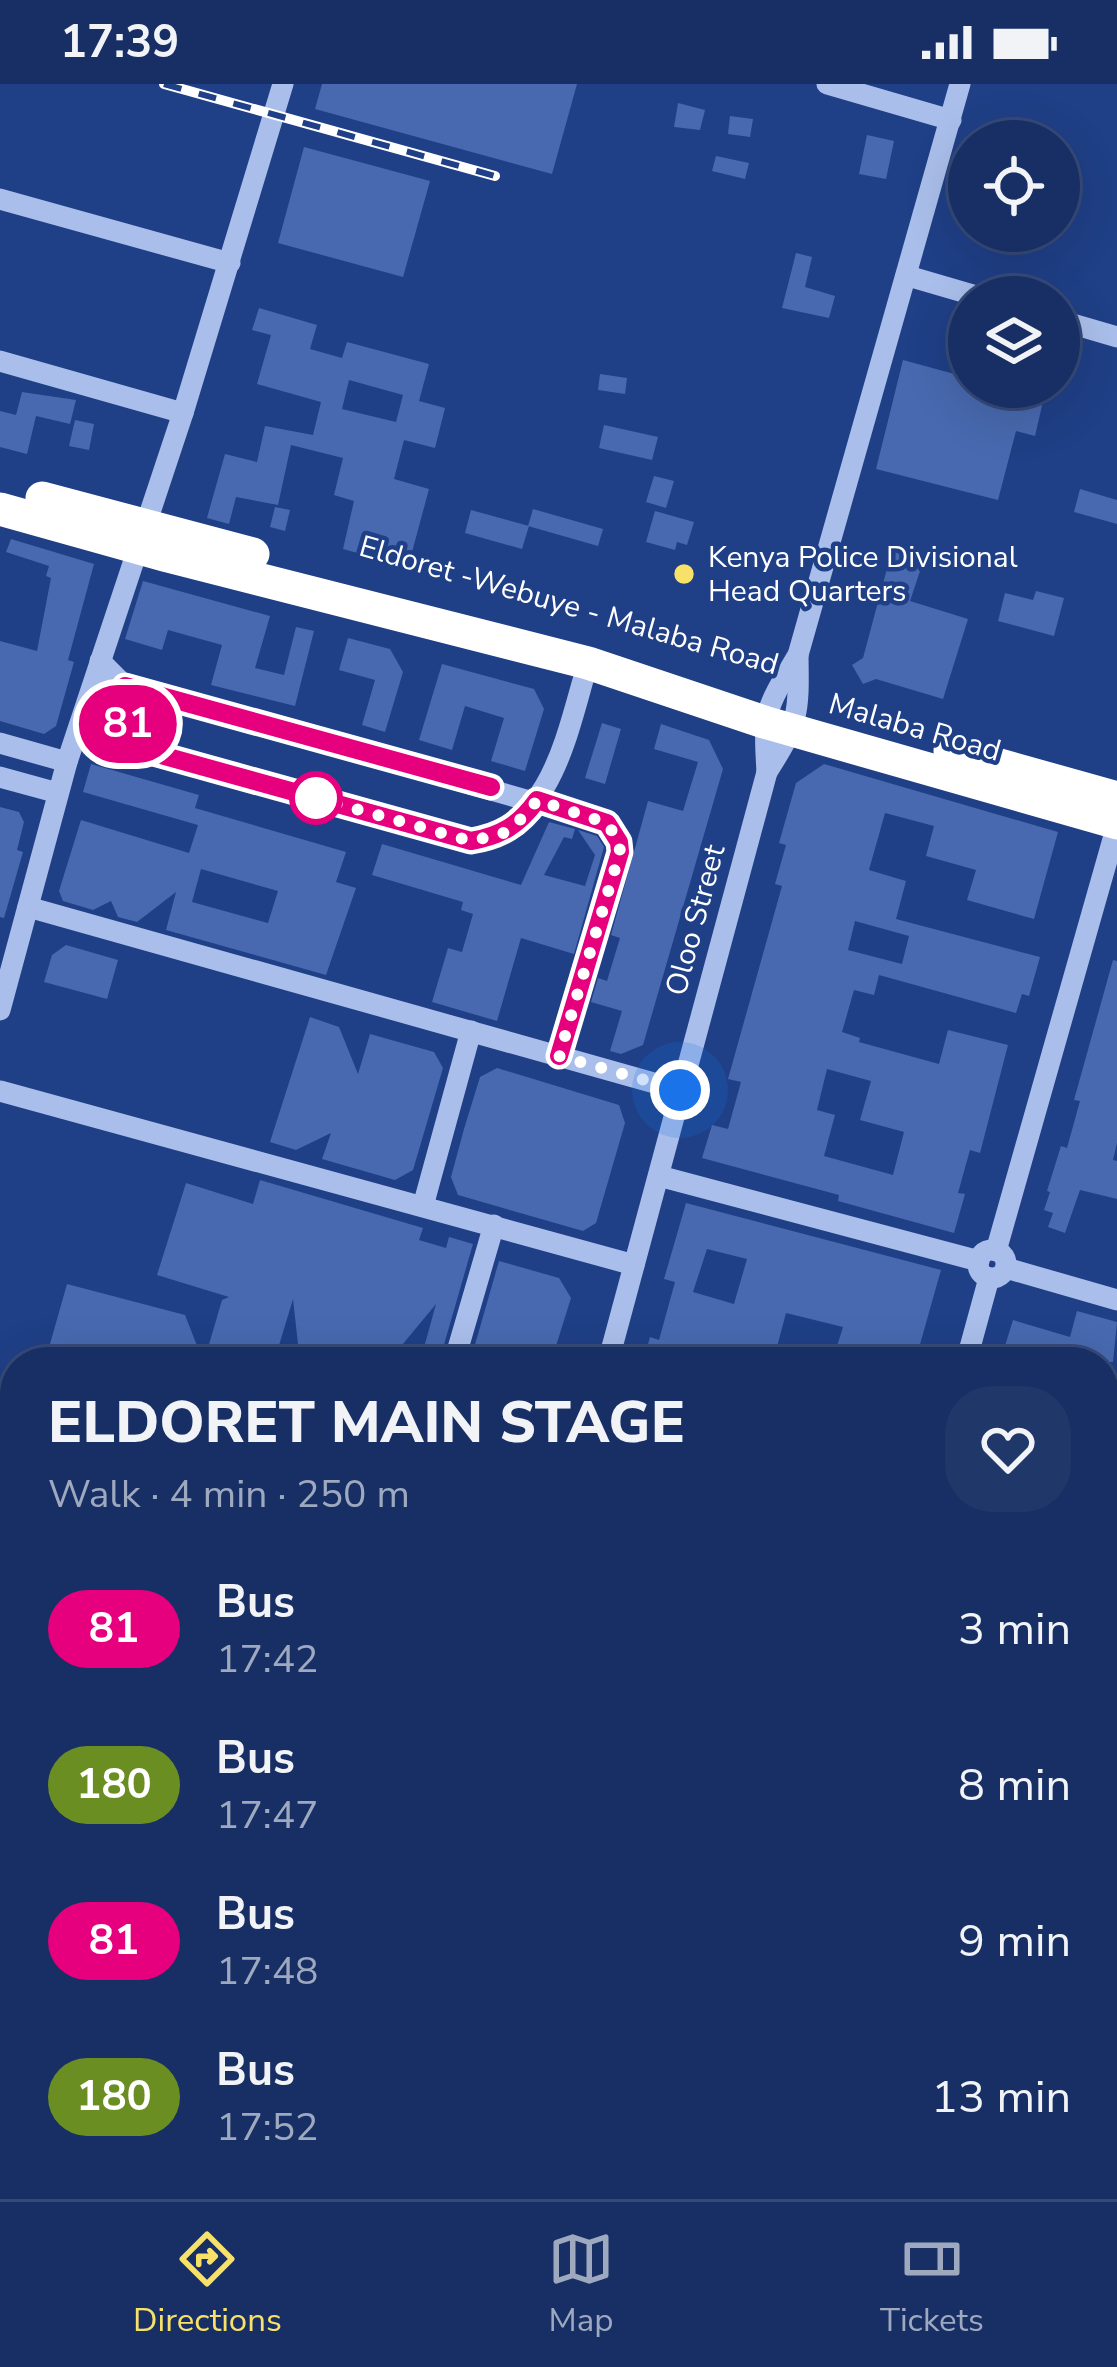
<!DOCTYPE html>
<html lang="en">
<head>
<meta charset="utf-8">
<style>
	:root { --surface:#172f64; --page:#20376a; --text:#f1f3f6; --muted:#9ea9bf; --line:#364a78; --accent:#f8e169 }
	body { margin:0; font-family:"Nunito Sans",sans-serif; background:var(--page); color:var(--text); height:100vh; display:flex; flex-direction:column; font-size:45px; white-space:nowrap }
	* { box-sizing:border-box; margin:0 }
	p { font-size:39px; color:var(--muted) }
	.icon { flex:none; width:66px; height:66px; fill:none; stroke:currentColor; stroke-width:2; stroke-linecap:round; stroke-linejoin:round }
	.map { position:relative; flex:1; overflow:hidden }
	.panel { position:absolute; left:0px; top:1263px; width:1119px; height:852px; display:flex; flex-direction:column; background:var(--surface); border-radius:48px 48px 0 0; box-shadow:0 12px 48px #0002,0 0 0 3px var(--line) }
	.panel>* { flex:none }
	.badge { padding:0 24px; border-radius:39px; font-size:42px; line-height:78px }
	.fabs { position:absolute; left:948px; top:36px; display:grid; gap:24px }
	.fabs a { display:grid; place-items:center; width:132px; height:132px; border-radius:50%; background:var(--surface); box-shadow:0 12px 48px #0002,0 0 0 3px var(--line); font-size:60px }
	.you { position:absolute; width:60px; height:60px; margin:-30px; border:9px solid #fff; border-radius:50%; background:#1a73e8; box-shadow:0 0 0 18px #1a73e833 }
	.map>.badge { position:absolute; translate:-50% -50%; box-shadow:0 0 0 6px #fff }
	.round { display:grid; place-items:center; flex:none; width:126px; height:126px; border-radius:48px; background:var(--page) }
	.head { display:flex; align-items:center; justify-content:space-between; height:204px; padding:0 48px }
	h1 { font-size:57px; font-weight:800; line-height:90px }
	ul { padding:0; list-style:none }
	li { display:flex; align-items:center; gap:36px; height:156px; padding:0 48px }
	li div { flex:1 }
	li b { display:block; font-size:45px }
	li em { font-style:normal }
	li .badge { min-width:132px; font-weight:700; text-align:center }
	.status { display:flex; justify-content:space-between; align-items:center; height:84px; padding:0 60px; background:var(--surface); direction:ltr }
	.status svg { height:33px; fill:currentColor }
	.menu { display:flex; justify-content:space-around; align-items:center; height:168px; border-top:3px solid var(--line); background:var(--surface); font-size:33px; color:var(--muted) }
	.menu a { display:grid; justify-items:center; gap:6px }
	.menu .current { color:var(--accent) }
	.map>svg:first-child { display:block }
	.green { fill:#3357a4 }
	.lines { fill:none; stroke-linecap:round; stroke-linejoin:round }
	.river { stroke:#384f84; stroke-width:33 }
	.building { fill:#4869af; fill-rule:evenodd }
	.minor { stroke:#a9beea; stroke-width:21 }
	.highway { stroke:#fff; stroke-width:33 }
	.rail-casing { stroke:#fff; stroke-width:10 }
	.rail { stroke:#1f3f86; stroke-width:6; stroke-dasharray:18; stroke-linecap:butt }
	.line-casing { stroke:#fff; stroke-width:27 }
	.line { stroke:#e6007e; stroke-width:18 }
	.walk { stroke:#fff; stroke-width:12; stroke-dasharray:0 21.6 }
	.poi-dot { fill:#f8e169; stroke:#1f3f86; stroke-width:4.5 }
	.stop-dot { fill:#fff; stroke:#e6007e; stroke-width:6 }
	.labels { text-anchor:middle; stroke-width:9; stroke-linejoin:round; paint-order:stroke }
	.poi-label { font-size:30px; fill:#fff; stroke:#1f3f86; text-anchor:start }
	.street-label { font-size:30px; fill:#fff; stroke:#1f3f86 }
</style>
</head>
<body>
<div class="status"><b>17:39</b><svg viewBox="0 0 49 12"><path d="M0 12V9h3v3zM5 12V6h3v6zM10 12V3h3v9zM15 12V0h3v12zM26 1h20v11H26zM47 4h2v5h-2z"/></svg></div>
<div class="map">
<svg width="1117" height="2115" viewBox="0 0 1117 2115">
	<rect width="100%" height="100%" fill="#1f3f86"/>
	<polygon class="green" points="1104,1702 1117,1709 1117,2115 721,2115 725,2100 1104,2100"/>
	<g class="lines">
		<g class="river">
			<polyline points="0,1496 15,1519"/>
			<polyline points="288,2100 300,2115"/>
		</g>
	</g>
	<g class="building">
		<polygon points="322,0 577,0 552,90 315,25"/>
		<polygon points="678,19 705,26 700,46 674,43"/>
		<polygon points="730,32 753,35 750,53 728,50"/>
		<polygon points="867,51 894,57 886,95 859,90"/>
		<polygon points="304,63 430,97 403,193 278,159"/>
		<polygon points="716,72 749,79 745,95 712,87"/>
		<polygon points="796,169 812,173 805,203 835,212 829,234 782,224"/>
		<path d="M 259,224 L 317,241 L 310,265 L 342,274 L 347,258 L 429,280 L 419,317 L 445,324 L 435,364 L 404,356 L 394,395 L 429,405 L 408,483 L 343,465 L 354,417 L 334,411 L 343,374 L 291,361 L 278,421 L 236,413 L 229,440 L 207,434 L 225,370 L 257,378 L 265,342 L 313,351 L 321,318 L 257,300 L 271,251 L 252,246 ZM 349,296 L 403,311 L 396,338 L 342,325 Z"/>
		<polygon points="903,276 969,294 969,303 1005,303 1044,313 1035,352 1016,347 998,416 876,385"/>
		<polygon points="600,290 627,294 625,310 598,306"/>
		<polygon points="22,308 76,316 70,340 36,332 27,370 0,363 0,327 16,331"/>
		<polygon points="75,336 94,340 89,366 69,362"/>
		<polygon points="604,341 658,353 652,376 599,364"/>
		<polygon points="654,392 674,397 666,424 646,418"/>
		<polygon points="1080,405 1117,416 1117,440 1074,428"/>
		<polygon points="275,423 290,426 285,447 270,443"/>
		<polygon points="533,425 603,445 598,462 528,442"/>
		<polygon points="471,426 529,442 522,465 465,449"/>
		<polygon points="655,427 694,438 687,461 677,458 675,466 646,458"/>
		<polygon points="11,455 94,480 68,576 74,578 56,642 44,650 0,637 0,557 37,567 51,494 46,492 49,482 6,468"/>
		<polygon points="892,466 924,475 910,517 968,535 943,615 876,595 863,600 852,581 863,574"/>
		<polygon points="143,497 270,532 255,584 284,591 296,543 314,547 295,622 211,601 222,561 168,546 162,566 125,555"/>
		<polygon points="1036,507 1064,514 1054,552 998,537 1005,509 1033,516"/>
		<polygon points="348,554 390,565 403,588 385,648 362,641 375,596 339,586"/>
		<polygon points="442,580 534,605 544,625 525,687 491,677 504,634 465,622 452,666 419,656"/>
		<polygon points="602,639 621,645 605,700 585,694"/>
		<polygon points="661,640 709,656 723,685 643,961 621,970 610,967 622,927 591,918 598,894 607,897 620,854 611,851 648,717 683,727 698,678 654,665"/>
		<path d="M 91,680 L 199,711 L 195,724 L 346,768 L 336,798 L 356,804 L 326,891 L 166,846 L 176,808 L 137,838 L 118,833 L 111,817 L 93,826 L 63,817 L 59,807 L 81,736 L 189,769 L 198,741 L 83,708 ZM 201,785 L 278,807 L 268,839 L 192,818 Z"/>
		<path d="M 824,680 L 1058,748 L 1034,835 L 967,816 L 976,786 L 926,772 L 934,742 L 885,729 L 869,786 L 906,797 L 896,835 L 1040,873 L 1029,912 L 1022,910 L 1016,929 L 879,891 L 874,911 L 854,906 L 842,948 L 860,954 L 859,958 L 939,980 L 948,946 L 1008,961 L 980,1069 L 970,1066 L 958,1109 L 965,1110 L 954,1149 L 838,1117 L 839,1111 L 702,1074 L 712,1041 L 728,1045 L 741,998 L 728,995 L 782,802 L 775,800 L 786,761 L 779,759 L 796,699 ZM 855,837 L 909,852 L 902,880 L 848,866 ZM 827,985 L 871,997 L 860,1036 L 904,1048 L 893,1091 L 824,1072 L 835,1031 L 817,1026 Z"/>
		<polygon points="0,723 19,728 24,738 17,766 23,768 4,834 0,833"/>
		<polygon points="549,738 575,745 572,755 564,753 544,791 585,802 595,771 578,746 597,752 604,763 574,870 521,854 497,937 432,918 448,864 462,868 473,830 461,826 463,818 372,791 382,760 521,801"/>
		<polygon points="66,861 118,876 107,915 44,898 52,871"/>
		<polygon points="1113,876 1117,877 1117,1059 1113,1076 1117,1077 1117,1115 1080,1106 1065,1149 1048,1143 1053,1129 1044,1126 1050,1108 1047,1107 1061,1062 1067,1064 1080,1017 1074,1016"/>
		<polygon points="310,933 339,943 358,990 370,950 434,968 443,984 413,1086 395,1096 322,1075 331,1049 296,1066 270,1058"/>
		<polygon points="497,984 619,1021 625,1039 596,1139 583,1147 458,1111 451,1093 464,1045 480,993"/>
		<polygon points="260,1096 423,1144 419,1156 446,1164 449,1153 473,1160 439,1278 420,1278 436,1220 388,1278 300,1278 293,1215 274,1278 221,1278 205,1274 222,1216 229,1213 157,1191 186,1099 253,1120"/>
		<path d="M 686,1119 L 941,1186 L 915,1278 L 832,1278 L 843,1243 L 786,1229 L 773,1278 L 643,1278 L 650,1253 L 659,1256 L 675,1198 L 664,1195 ZM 707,1165 L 747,1175 L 734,1220 L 693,1208 Z"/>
		<polygon points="499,1177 559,1194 571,1214 551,1278 470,1278"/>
		<polygon points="67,1200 185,1231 201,1272 186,1268 184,1278 87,1278 48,1267"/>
		<polygon points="1077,1227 1117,1238 1113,1278 1047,1278 1004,1265 1013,1236 1070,1253"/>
	</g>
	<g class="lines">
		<g class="minor">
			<polyline points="827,0 951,36"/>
			<polyline points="0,115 230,179"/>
			<polyline points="908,192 980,213"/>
			<polyline points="1059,236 1117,253"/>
			<polyline points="0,277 183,329"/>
			<polyline points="100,577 125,602 607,739 619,758 620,768 559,972"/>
			<path d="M 125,602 L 128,644 L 135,662 L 150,668 L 471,757 C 553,742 567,648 588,579"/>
			<polyline points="0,659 67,678"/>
			<path d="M 767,688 C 763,625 766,624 798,571 L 960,0"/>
			<polyline points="0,693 58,709"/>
			<polyline points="28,823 679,1006"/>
			<polyline points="0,926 67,678 183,329 283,0"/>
			<polyline points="0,1007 634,1181"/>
			<polyline points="659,1092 979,1177"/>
			<polyline points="423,1122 471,947"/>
			<circle cx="992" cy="1180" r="14"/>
			<polyline points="996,1167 1117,741"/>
			<polyline points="1006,1184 1117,1216"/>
			<polyline points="454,1278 494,1141"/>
			<path d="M 608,1278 L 767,688 C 799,638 799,630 798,571"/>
			<polyline points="966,1278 989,1194"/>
			<polyline points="1104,1699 1117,1705"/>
			<polyline points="1104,1997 1117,2016"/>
			<polyline points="719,2115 723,2100"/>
		</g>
		<g class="highway">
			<polyline points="42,414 253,470"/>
			<polyline points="0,425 168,472 588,579 764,638 1117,739"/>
			<polyline points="950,667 1117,714"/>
		</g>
		<defs>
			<polyline id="rail" points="164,0 495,92"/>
		</defs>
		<use href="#rail" class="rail-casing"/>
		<use href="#rail" class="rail"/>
	</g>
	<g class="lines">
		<defs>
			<path id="line" d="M 491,703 L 125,602 L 128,644 L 135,662 L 150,668 L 471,757 C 501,752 519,741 537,716 L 607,739 L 619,758 L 620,768 L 559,972"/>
		</defs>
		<use href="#line" class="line-casing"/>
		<use href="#line" class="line"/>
		<polyline class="walk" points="316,714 471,757 502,750 527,730 537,716 607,739 619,758 620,768 559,972 680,1006"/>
	</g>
	<circle class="poi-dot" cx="684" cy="490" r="12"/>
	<circle class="stop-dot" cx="316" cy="714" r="24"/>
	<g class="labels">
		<g class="poi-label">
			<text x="708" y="483">Kenya Police Divisional<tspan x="708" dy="34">Head Quarters</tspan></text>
		</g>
		<g class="street-label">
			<text transform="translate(569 521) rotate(16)" y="10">Eldoret -Webuye - Malaba Road</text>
			<text transform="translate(915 643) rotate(16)" y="10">Malaba Road</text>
			<text transform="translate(695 836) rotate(-75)" y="10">Oloo Street</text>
		</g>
	</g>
</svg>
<div class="fabs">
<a><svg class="icon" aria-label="locate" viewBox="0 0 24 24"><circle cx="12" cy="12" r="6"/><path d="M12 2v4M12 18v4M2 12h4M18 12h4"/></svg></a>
<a><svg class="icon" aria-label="layers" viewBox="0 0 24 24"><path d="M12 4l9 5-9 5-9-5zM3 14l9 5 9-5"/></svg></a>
</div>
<div class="you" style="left:680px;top:1006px"></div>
<b class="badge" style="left:128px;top:640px;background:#e6007e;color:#fff">81</b>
<section class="panel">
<div class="head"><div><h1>ELDORET MAIN STAGE</h1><p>Walk · 4 min · 250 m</p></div><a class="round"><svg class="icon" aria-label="heart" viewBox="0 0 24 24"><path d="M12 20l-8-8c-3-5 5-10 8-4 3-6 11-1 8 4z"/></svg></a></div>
<ul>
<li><span class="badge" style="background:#e6007e;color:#fff">81</span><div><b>Bus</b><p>17:42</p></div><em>3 min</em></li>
<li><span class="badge" style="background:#6b8e23;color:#fff">180</span><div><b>Bus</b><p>17:47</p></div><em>8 min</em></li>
<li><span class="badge" style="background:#e6007e;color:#fff">81</span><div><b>Bus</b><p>17:48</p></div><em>9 min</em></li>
<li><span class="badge" style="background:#6b8e23;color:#fff">180</span><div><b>Bus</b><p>17:52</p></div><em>13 min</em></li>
</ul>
</section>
</div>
<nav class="menu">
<a class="current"><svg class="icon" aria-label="directions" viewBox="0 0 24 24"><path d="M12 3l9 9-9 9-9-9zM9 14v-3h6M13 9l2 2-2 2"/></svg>Directions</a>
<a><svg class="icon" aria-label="map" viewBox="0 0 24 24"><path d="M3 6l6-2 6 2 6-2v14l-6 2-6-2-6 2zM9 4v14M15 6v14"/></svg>Map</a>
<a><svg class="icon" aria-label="tickets" viewBox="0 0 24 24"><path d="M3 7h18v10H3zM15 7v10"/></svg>Tickets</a>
</nav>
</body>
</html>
